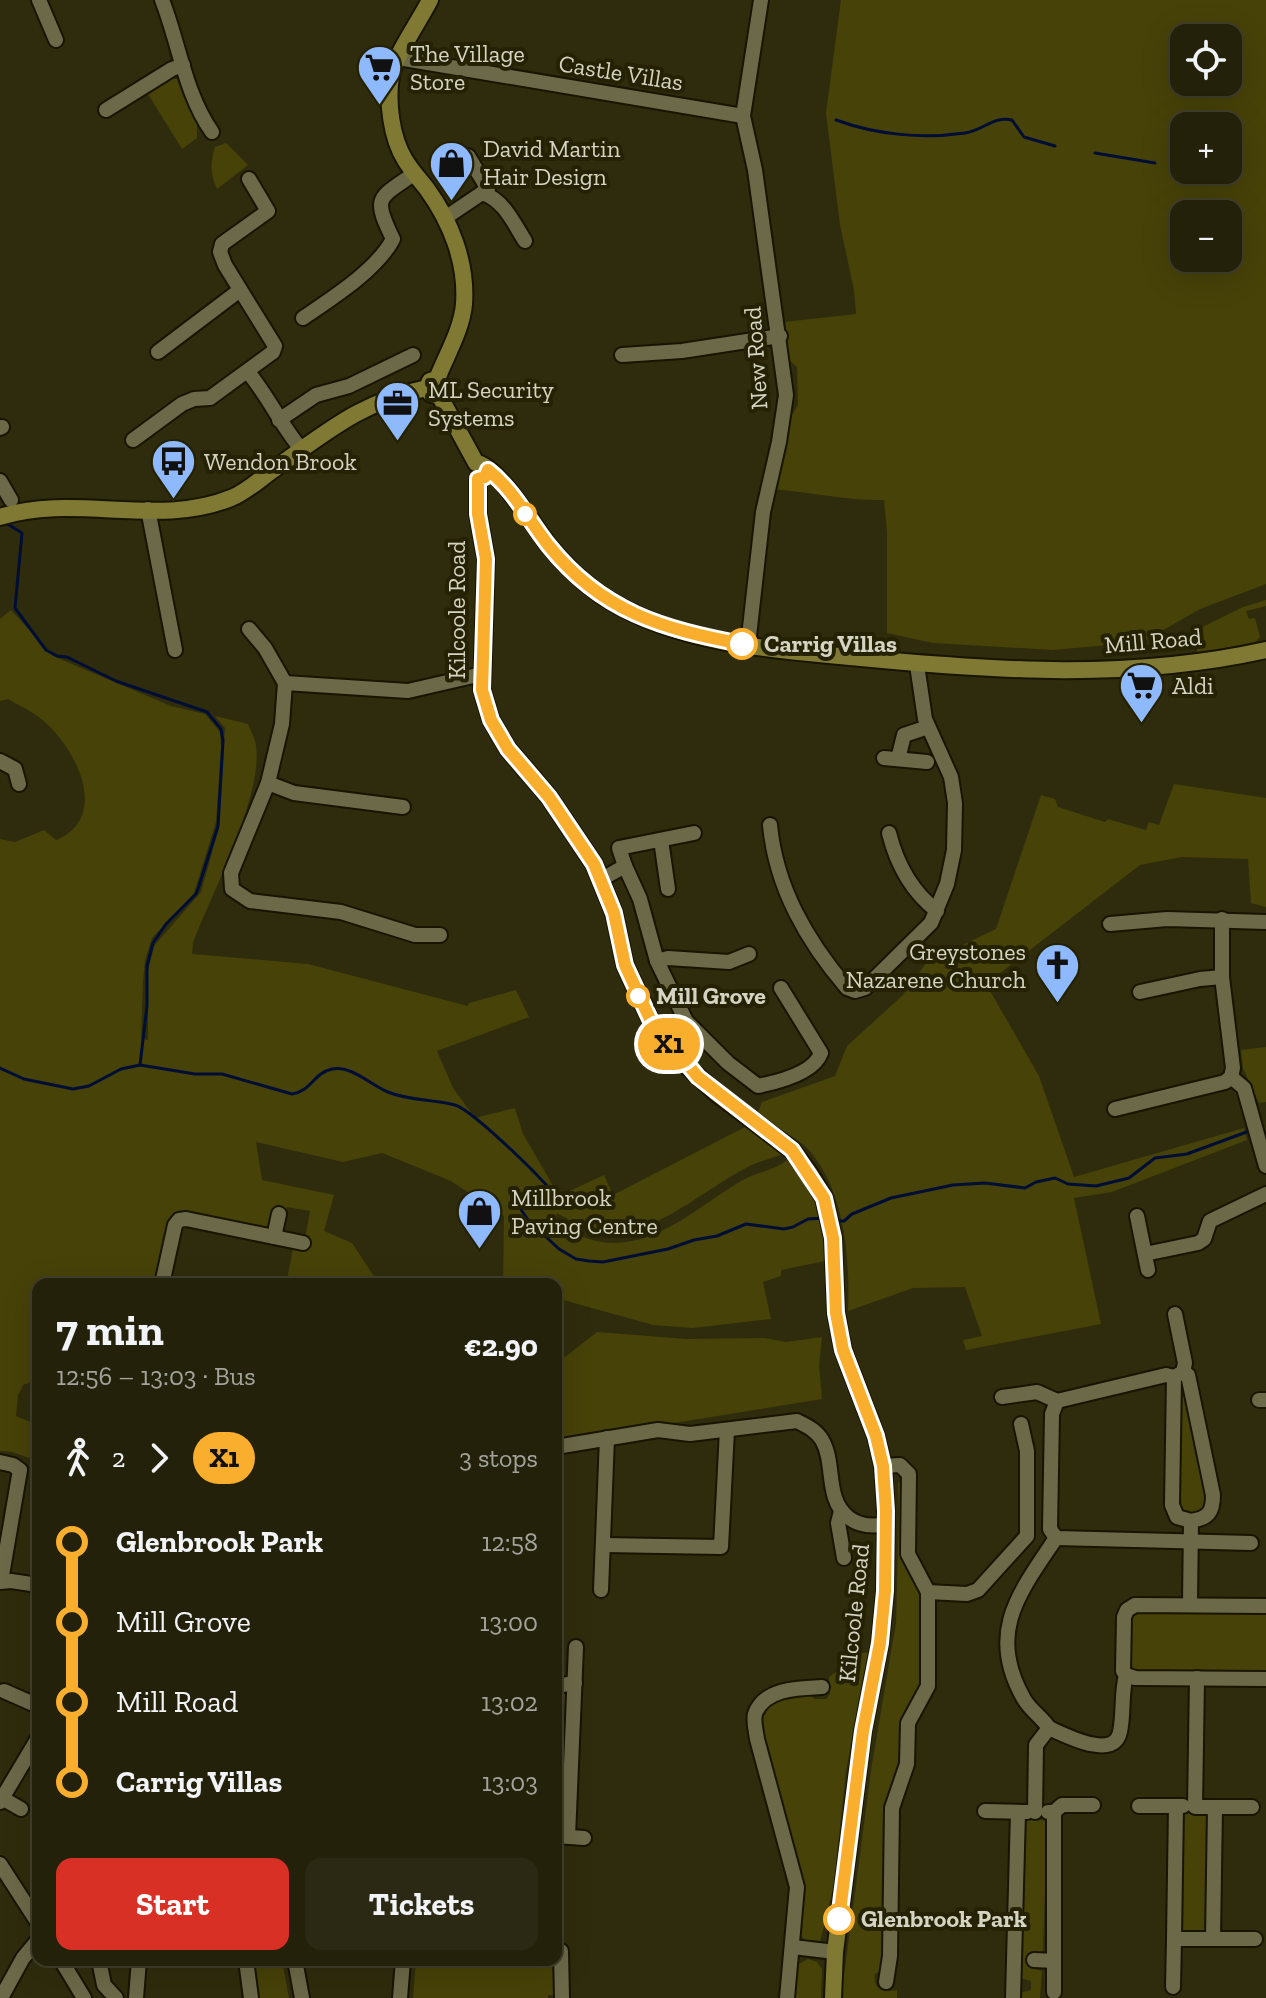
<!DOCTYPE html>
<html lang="en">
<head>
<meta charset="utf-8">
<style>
	:root { --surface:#23210a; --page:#2b2913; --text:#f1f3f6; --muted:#a3a39c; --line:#403e2b; --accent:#d93025 }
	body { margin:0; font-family:"Zilla Slab",serif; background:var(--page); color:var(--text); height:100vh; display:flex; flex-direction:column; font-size:30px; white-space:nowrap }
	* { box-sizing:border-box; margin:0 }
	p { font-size:26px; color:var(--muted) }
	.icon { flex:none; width:44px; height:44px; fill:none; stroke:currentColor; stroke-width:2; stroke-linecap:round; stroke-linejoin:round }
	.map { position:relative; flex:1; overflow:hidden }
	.drawer { position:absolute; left:32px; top:1278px; width:530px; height:688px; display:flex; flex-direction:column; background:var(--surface); border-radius:16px; box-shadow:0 8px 32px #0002,0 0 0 2px var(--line) }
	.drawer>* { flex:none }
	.badge { padding:0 16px; border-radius:26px; font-size:28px; line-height:52px }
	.fabs { position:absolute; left:1170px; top:24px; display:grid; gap:16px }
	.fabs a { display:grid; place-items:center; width:72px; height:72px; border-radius:16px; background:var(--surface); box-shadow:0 8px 32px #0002,0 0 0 2px var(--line); font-size:40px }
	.map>.badge { position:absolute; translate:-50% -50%; box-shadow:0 0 0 4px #fff }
	.legs { display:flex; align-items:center; gap:12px; height:88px; padding:0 24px; font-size:26px }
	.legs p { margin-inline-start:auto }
	.headline { display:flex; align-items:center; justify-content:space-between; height:136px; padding:0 24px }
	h1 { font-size:44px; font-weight:700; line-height:60px }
	.action { display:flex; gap:16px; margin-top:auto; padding:16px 24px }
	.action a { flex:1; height:92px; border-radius:16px; background:var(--accent); color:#fff; font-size:32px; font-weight:700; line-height:92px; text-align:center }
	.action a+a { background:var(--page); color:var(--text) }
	ul { padding:0 24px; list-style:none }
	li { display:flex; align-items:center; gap:28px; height:80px; font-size:30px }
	li i { display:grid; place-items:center; width:12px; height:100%; margin:0 10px; background:currentColor }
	li i::after { content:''; width:20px; height:20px; margin:-10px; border:6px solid; border-radius:50%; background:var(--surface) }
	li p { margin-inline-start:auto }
	li:first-child i { background:linear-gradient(#0000 50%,currentColor 0) }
	li:last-child i { background:linear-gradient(currentColor 50%,#0000 0) }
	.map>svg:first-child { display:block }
	.green { fill:#474208; fill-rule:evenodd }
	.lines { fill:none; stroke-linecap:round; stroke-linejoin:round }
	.stream { stroke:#000e36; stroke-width:3 }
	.minor-casing { stroke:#171400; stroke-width:18 }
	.major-casing { stroke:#171400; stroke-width:20 }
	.minor { stroke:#6c6949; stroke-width:14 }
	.major { stroke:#807934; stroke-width:16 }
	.line-1-casing { stroke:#fff; stroke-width:18 }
	.line-1 { stroke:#f9af2d; stroke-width:12 }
	.stop-1-dot { fill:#fff; stroke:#f9af2d; stroke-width:4 }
	.labels { text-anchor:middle; stroke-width:8; stroke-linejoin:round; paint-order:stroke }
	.poi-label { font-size:24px; fill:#d5d4c3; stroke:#252204; text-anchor:start }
	.street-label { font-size:24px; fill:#d5d4c3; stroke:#252204 }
	.stop-label { font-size:24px; font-weight:bold; fill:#d5d4c3; stroke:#252204; text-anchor:start }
</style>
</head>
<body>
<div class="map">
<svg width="1266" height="1998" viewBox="0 0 1266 1998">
	<rect width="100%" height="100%" fill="#2f2c0d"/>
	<g class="green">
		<path d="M 841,0 L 1266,0 L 1266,584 L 1200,609 L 1142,642 L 1053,650 L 933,643 L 887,633 L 887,532 L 884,500 C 847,501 810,492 772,489 L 792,415 L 798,405 L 797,367 L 789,360 L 785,322 L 856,314 L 854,290 L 840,225 L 826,113 ZM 1184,38 L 1228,38 L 1228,82 L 1184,82 ZM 1184,126 L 1228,126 L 1228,170 L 1184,170 ZM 1184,214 L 1228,214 L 1228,258 L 1184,258 Z"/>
		<polygon points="172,79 177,79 197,123 197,138 182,149 148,94"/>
		<path d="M 226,143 L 248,165 L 217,189 C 210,174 210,163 215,147 Z"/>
		<polygon points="1266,600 1266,606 1246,611 1249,619 1255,618 1260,637 1255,642 1204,652 1197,652 1197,648 1164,646 1243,607"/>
		<path d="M 11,610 L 53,656 L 171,706 L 205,714 L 220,732 L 221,749 L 216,822 L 194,893 L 152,938 L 145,960 L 143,982 L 141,1039 L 148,1040 L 148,971 L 154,946 L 201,892 L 219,828 L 225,728 L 215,716 L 248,724 C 250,730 254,736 255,741 C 267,789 211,895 193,943 L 192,954 L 308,964 L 468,1006 L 469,1003 L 516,990 L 529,1017 L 437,1051 L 453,1088 L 475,1118 L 515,1108 L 523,1134 L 559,1196 L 604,1175 L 613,1195 L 745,1127 L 781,1155 C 769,1159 757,1162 746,1168 C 710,1186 650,1238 608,1234 C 589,1232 573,1222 557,1213 L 556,1223 C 568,1229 582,1238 596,1241 C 651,1253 697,1207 741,1181 C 756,1172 780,1170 791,1156 L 821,1207 L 830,1260 L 781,1270 L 781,1276 L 763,1282 L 771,1319 L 693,1328 L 653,1325 L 556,1298 L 556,1284 L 503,1284 L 504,1216 L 451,1181 L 382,1153 L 343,1162 L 256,1142 L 262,1180 L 334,1195 L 324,1231 L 352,1243 L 379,1284 L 286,1284 L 293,1249 L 303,1250 L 310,1211 L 287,1207 L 285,1215 L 264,1233 L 182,1216 L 158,1284 L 38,1284 L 38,1379 L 23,1385 L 18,1395 L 16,1416 L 38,1425 L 38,1461 L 12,1452 L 0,1451 L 0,839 L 15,842 L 44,830 L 56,840 C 112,817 75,745 40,718 C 30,710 18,705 8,699 L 0,701 L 0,619 Z"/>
		<path d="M 1174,784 L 1266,798 L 1266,907 L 1251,903 L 1248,859 L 1182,857 L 1140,865 L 986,984 L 1039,1076 L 1074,1177 L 1244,1128 L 1247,1140 L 1112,1192 L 1074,1198 L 1101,1324 L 966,1350 L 963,1340 L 982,1336 L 965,1287 L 913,1288 L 848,1311 C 850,1259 845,1191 809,1150 C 796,1136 773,1126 757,1115 L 762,1102 L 835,1076 L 847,1046 L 902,996 L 927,962 L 996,929 L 1041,795 L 1055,799 L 1058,807 L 1105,822 L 1108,819 L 1146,830 L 1149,822 L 1159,825 Z"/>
		<polygon points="1266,1047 1266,1102 1259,1103 1243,1068 1241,1050"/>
		<polygon points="597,1332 686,1339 765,1338 786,1342 822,1337 819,1366 822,1399 556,1442 556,1364"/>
		<polygon points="1181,1378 1207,1489 1205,1510 1195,1515 1184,1514 1177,1505 1178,1382"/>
		<path d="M 905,1479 L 906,1556 L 921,1586 L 925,1687 L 888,1817 L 886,1968 L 875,1974 C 873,1990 883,1993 897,1990 L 897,1998 L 841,1998 L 872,1764 L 896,1623 L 899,1510 L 898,1483 Z"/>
		<polygon points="1142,1611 1266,1612 1266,1673 1138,1672 1132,1669 1129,1661 1130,1619 1133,1614"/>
		<polygon points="868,1652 846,1771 834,1884 820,1942 815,1944 806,1941 797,1931 800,1907 757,1726 769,1700 810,1693 814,1699 826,1699 830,1694 829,1677 843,1667 845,1657"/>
		<polygon points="564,1689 569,1695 565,1790 558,1790 557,1797 556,1690"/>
		<polygon points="1190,1811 1205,1811 1210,1816 1207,1930 1200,1933 1181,1932 1179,1929 1182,1815"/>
		<polygon points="1033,1818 1046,1821 1047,1825 1043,1951 1033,1954 1033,1968 1042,1971 1040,1998 1017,1998 1019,1993 1031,1990 1031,1981 1020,1978 1025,1821"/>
		<polygon points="808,1959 817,1962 822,1969 821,1998 791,1998 799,1964"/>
		<polygon points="249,1960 282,1960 289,1998 254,1998"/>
		<polygon points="416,1960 554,1960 556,1995 548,1995 548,1998 413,1998"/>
	</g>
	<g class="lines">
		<g class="stream">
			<path d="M 836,120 C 877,135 923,139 965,133 C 984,130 993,116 1012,120 L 1024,137 L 1055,146"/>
			<polyline points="1095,153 1155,163"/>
			<polyline points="6,523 22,533 15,608 46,650 57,656 67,657 116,681 207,712 221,729 223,741 218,826 199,886 196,894 166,924 153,943 147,966 147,1006 140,1065"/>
			<path d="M 0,1068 L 24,1079 L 73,1089 L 89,1086 L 121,1069 L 140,1065 L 195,1074 L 222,1074 L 292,1094 C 310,1092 314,1073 332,1069 C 351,1065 371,1085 388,1092 C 409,1101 433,1099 455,1105 C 472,1110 533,1170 547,1186 L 545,1192 L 524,1200 L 520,1208 L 528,1220 L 559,1249 L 576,1259 L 589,1261 L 603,1262 L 668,1249 L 694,1240 L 717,1236 L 746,1224 L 784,1229 L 793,1227 L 808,1219 L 824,1218"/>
			<polyline points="835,1221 844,1221 852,1214 891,1198 953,1185 985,1183 1025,1188 1036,1182 1055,1178 1068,1184 1096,1186 1129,1178 1155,1158 1187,1154 1252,1130"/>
		</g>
		<defs>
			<g id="minor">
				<polyline points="39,0 56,40"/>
				<path d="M 162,0 C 179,43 185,94 212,132"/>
				<polyline points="398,58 743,116"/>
				<polyline points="106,110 172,69 183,65"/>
				<path d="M 482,193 C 504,200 513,222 525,241"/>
				<polyline points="445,218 488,189 468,156"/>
				<path d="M 303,318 C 332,298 377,270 393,239 C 372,196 378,199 415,173"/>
				<polyline points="158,352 240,290"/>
				<polyline points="622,355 682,351 780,336"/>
				<path d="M 248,372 C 268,396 281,425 301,449"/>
				<polyline points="279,420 316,395 349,386 413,355"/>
				<polyline points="0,428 2,427"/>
				<polyline points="133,440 182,404 194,399 210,398 273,352 275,346 225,265 220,252 222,244 268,211 249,179"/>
				<polyline points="0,481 11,500"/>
				<polyline points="148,509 175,650"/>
				<polyline points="249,629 265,648 285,683 282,724 268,783 231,873 232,889 250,901 341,912 415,935 440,935"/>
				<polyline points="748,645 763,512 779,442 786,395 755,170 743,116 761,0"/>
				<polyline points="285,683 408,691 482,674"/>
				<polyline points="884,758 927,762"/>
				<polyline points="898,759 904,735 928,727"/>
				<polyline points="0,761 15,769 19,784"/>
				<polyline points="268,783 294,793 403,807"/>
				<path d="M 770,825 C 776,888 807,941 847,988 L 855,991 L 865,988 L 931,923 L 947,884 L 954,850 L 955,803 L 951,777 L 925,719 L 917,665"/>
				<path d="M 889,833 C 897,865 911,891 937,911"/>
				<polyline points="661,840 668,889"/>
				<polyline points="625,866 619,848 694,833"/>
				<path d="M 602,879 L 625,866 L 640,899 L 657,961 L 686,1021 L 728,1063 L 758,1086 C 778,1082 814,1073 821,1053 L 781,988"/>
				<polyline points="1110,924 1167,919 1266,922"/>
				<polyline points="657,961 668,958 729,962 749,954"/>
				<polyline points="1140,992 1200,979 1222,977"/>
				<polyline points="1231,1077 1244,1088 1266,1166"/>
				<polyline points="1115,1109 1225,1082 1231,1077 1233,1068 1222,977 1222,919"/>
				<polyline points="1137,1216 1148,1270"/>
				<polyline points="274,1237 279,1214"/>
				<polyline points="1145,1254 1198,1243 1204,1239 1210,1221 1266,1194"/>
				<polyline points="162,1284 175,1225 179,1220 186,1219 303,1243"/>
				<polyline points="1175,1314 1185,1363 1183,1372"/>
				<polyline points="1174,1377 1166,1375 1057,1401 1052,1414 1050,1529 1056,1538 1251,1543"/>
				<polyline points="1002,1397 1037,1392 1057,1401"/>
				<polyline points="1259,1400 1266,1400"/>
				<path d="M 556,1447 L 658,1430 L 690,1434 L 797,1421 C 807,1426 816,1430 822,1440 C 836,1464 824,1499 849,1518 C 860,1526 873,1527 886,1524"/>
				<polyline points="0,1462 13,1465 20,1470 1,1581"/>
				<polyline points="883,1466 900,1465 909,1474 908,1554 928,1592 928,1686 908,1723 907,1764 892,1808 890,1956 886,1982"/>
				<polyline points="841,1511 838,1523 844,1558"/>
				<polyline points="603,1545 721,1547 727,1430"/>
				<polyline points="0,1582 11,1581 38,1585"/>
				<polyline points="601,1590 607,1438"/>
				<polyline points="928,1592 967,1594 978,1590 1027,1536 1027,1451 1021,1424"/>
				<path d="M 1190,1604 L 1191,1521 L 1177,1517 L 1172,1505 L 1174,1377 L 1183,1372 L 1188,1375 L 1213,1495 C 1213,1513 1208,1518 1191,1521"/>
				<polyline points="1126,1675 1135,1678 1266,1679"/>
				<polyline points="1197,1678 1195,1807 1252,1807"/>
				<polyline points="556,1686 575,1683"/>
				<polyline points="4,1691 38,1706"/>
				<path d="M 1049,1728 C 1042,1717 1030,1710 1024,1699 C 986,1633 1019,1593 1056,1538"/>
				<polyline points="2,1798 21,1809"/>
				<polyline points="0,1802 38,1738"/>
				<polyline points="1139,1806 1183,1806"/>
				<polyline points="1176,1806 1174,1939 1213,1939 1215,1807"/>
				<polyline points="985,1811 1027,1812"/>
				<path d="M 1035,1812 L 1036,1745 L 1049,1728 C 1065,1735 1114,1761 1120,1732 C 1124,1713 1121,1694 1126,1675 L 1123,1671 L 1124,1617 L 1127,1610 L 1135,1605 L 1266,1606"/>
				<polyline points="1048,1812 1054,1812 1062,1805 1093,1805"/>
				<polyline points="556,1836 584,1838"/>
				<polyline points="568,1836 576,1647"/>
				<polyline points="0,1864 38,1923"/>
				<polyline points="1213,1939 1255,1939"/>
				<polyline points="793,1947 835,1952"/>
				<polyline points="556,1951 561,1951 562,1998"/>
				<polyline points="61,1960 84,1998"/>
				<polyline points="99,1960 104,1985 116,1998"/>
				<polyline points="246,1960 251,1998"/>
				<polyline points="295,1960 302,1998"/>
				<polyline points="1034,1960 1054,1961"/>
				<polyline points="1173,1987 1174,1939"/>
				<polyline points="1054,1992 1054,1812"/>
				<polyline points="1,1998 23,1958 38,1940"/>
				<polyline points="136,1998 139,1960"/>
				<polyline points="400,1998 403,1960"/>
				<path d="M 787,1998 L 797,1887 L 757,1739 C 756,1731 753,1721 755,1714 C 764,1688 799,1688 822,1687"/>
				<polyline points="1013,1998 1018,1812"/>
			</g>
			<g id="major">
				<path d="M 427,388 L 431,394 L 439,395 L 476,463 C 496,463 536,530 550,547 C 569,570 593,592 619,606 C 692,646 780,650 861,658 C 997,671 1131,680 1266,650"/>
				<polyline points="478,479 478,514 486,559 482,690 491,720 508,749 549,797 594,864 614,913 625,965 650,1019 687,1066 715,1092 792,1150 810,1174 824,1198 833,1238 836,1313 843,1350 876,1436 883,1466 886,1511 885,1591 880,1643 863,1731 835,1952 833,1998"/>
				<path d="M 0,517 C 74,493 158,528 231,498 C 247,492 262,477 277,467 C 328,431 363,401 427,388 L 430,381 L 437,379 C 446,356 462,329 464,304 C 467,263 451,222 427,189 C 420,180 411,170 405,160 C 391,137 387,102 391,76 C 394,57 420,20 430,0"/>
			</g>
		</defs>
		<use href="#minor" class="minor-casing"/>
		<use href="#major" class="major-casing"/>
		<use href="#minor" class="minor"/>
		<use href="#major" class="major"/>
	</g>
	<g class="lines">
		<defs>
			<path id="line-1" d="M 742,644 C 663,629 602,612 549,546 C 529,521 514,490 488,470 L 485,477 L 478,479 L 478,514 L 486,559 L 482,690 L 491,720 L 508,749 L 549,797 L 594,864 L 614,913 L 625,965 L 650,1019 L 698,1077 L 792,1150 L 824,1198 L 833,1238 L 836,1313 L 843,1350 L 876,1436 L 883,1466 L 886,1511 L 885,1591 L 880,1643 L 863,1731 L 839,1919"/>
		</defs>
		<use href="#line-1" class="line-1-casing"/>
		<use href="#line-1" class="line-1"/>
	</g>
	<defs>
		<symbol id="supermarket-pin" viewBox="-11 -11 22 30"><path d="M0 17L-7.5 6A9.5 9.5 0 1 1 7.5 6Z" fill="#8eb9fd" stroke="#252204"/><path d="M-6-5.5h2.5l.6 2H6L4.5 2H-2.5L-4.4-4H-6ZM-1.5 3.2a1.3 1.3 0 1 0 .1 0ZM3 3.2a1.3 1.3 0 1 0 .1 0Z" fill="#111"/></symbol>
		<symbol id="shop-pin" viewBox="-11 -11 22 30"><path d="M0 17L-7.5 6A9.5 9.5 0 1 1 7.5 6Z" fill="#8eb9fd" stroke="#252204"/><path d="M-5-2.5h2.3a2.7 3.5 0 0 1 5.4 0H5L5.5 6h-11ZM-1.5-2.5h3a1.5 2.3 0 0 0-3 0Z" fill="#111"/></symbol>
		<symbol id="office-pin" viewBox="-11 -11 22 30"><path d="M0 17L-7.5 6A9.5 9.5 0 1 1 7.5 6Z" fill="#8eb9fd" stroke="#252204"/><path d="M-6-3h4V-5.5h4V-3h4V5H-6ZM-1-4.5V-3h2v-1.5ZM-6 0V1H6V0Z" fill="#111"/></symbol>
		<symbol id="bus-pin" viewBox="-11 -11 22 30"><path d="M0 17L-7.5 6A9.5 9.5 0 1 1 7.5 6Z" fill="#8eb9fd" stroke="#252204"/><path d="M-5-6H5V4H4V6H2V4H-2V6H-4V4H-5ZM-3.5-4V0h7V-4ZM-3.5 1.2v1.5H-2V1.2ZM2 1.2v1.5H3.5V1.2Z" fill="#111"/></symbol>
		<symbol id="church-pin" viewBox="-11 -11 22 30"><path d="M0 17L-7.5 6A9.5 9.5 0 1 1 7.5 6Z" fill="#8eb9fd" stroke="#252204"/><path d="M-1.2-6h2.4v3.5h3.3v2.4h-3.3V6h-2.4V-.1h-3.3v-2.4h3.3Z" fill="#111"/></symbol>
	</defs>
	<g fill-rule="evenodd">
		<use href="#supermarket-pin" x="354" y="42" width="51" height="69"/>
		<use href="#shop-pin" x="426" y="138" width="51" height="69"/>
		<use href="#office-pin" x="372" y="378" width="51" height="69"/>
		<use href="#bus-pin" x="148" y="436" width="51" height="69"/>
		<use href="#supermarket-pin" x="1116" y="660" width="51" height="69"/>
		<use href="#church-pin" x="1032" y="940" width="51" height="69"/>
		<use href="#shop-pin" x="454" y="1186" width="51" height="69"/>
	</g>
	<g class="stop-1-dot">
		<circle cx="525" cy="514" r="10"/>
		<circle cx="742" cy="644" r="14"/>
		<circle cx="638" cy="996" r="10"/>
		<circle cx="839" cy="1919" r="14"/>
	</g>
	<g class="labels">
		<g class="poi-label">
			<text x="410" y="62">The Village<tspan x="410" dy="28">Store</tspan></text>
			<text x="483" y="157">David Martin<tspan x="483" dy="28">Hair Design</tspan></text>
			<text x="428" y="398">ML Security<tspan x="428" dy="28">Systems</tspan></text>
			<text x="204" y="470">Wendon Brook</text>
			<text x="1172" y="694">Aldi</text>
			<text x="1026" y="960" text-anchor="end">Greystones<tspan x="1026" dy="28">Nazarene Church</tspan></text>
			<text x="511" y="1206">Millbrook<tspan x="511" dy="28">Paving Centre</tspan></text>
		</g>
		<g class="street-label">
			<text transform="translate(621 73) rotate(9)" y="8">Castle Villas</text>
			<text transform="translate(756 358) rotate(-94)" y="8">New Road</text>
			<text transform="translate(457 610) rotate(-90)" y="8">Kilcoole Road</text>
			<text transform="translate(1153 641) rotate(-5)" y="8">Mill Road</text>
			<text transform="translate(854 1613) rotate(-84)" y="8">Kilcoole Road</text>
		</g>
		<g class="stop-label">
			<text x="764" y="652">Carrig Villas</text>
			<text x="656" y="1004">Mill Grove</text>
			<text x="861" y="1927">Glenbrook Park</text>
		</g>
	</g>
</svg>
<div class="fabs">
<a><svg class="icon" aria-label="locate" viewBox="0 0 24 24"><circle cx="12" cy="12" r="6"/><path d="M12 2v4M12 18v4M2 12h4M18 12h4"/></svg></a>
<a>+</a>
<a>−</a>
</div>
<b class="badge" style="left:669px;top:1044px;background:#f9af2d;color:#111">X1</b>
<section class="drawer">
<div class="headline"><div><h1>7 min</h1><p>12:56 – 13:03 · Bus</p></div><b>€2.90</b></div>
<div class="legs"><svg class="icon" aria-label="walk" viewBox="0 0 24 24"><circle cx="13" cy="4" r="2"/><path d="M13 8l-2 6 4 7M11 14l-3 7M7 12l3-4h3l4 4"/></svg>2<svg class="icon" aria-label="forward" viewBox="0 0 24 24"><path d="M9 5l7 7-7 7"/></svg><b class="badge" style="background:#f9af2d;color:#111">X1</b><p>3 stops</p></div>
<ul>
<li><i style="color:#f9af2d"></i><b>Glenbrook Park</b><p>12:58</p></li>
<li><i style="color:#f9af2d"></i><span>Mill Grove</span><p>13:00</p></li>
<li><i style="color:#f9af2d"></i><span>Mill Road</span><p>13:02</p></li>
<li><i style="color:#f9af2d"></i><b>Carrig Villas</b><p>13:03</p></li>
</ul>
<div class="action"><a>Start</a><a>Tickets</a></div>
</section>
</div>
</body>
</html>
